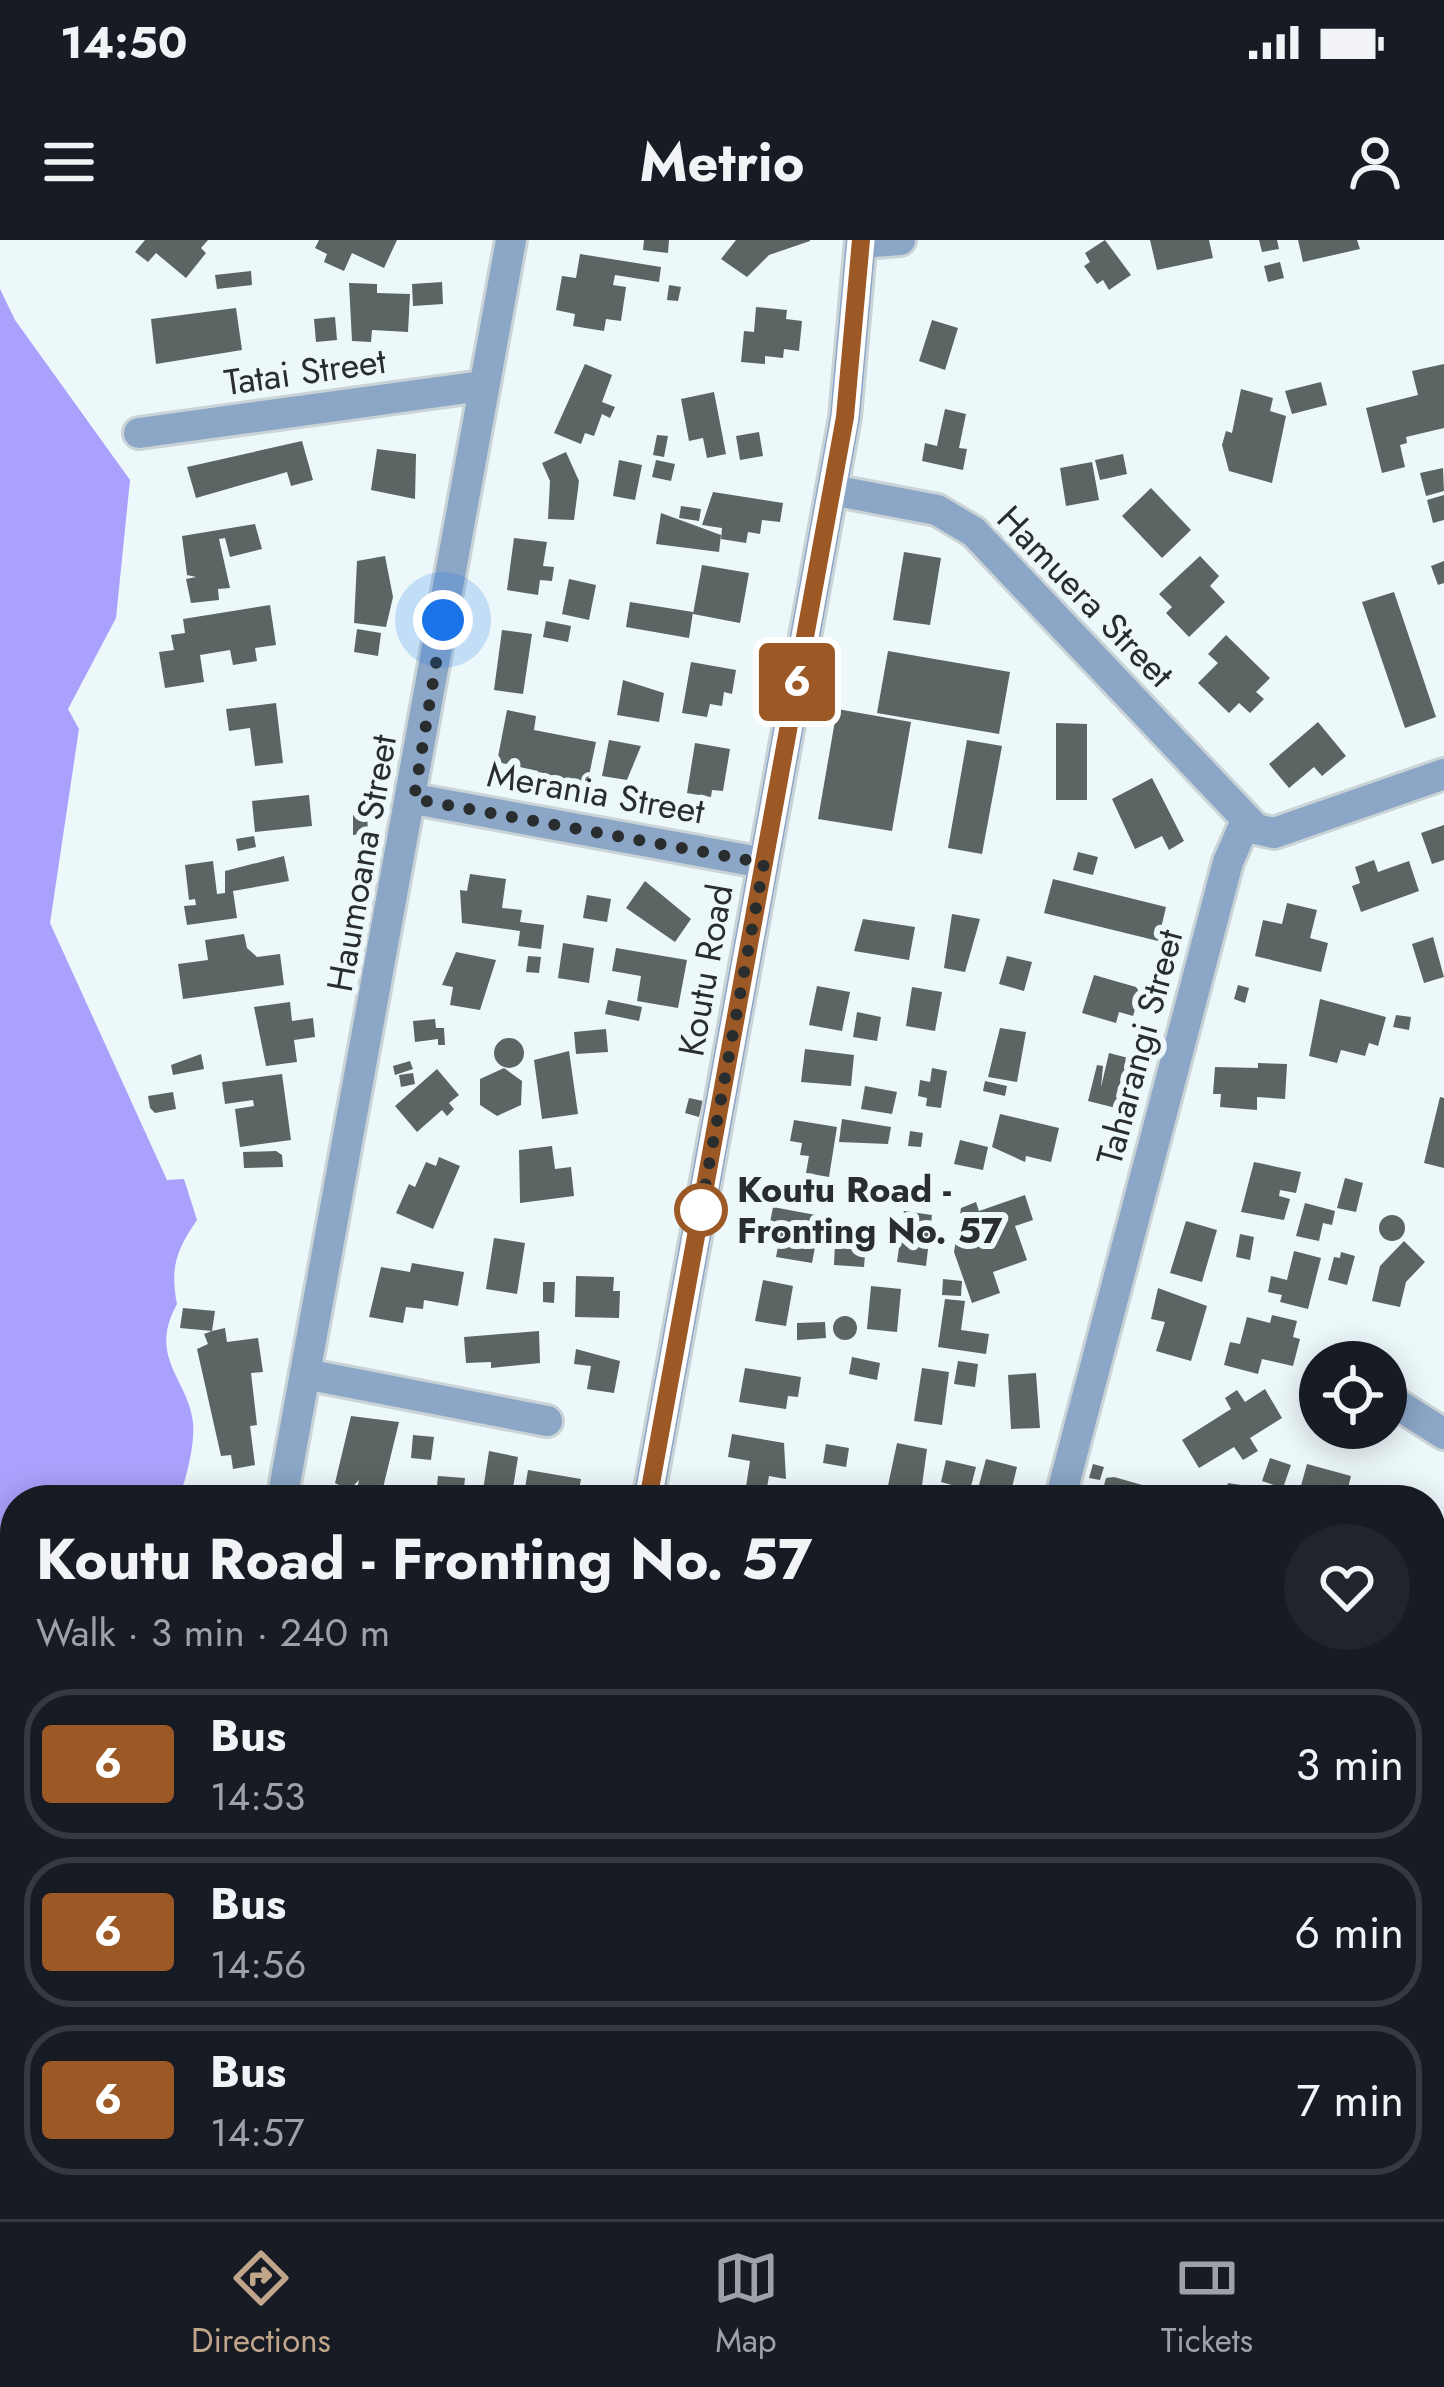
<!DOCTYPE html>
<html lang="en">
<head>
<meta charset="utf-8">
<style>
	:root { --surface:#171b24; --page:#20242c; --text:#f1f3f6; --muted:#9ea1a6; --line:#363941; --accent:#c0a58a }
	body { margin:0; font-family:Jost,sans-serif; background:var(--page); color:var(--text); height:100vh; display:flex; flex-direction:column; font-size:45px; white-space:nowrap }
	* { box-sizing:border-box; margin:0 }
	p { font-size:39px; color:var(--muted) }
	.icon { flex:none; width:66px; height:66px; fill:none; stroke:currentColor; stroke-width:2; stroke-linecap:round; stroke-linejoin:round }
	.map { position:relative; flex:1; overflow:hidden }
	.details { position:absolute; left:0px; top:1245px; width:1446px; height:735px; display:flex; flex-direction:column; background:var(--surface); border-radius:48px 48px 0 0; box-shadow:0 6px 30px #0003 }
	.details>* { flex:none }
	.badge { padding:0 24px; border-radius:9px; font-size:42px; line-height:78px }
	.controls { position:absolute; left:1299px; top:1101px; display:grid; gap:24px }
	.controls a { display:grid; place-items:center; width:108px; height:108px; border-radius:50%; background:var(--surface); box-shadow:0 6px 30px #0003; font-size:60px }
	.you { position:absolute; width:60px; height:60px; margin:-30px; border:9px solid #fff; border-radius:50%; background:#1a73e8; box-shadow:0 0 0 18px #1a73e833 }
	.map>.badge { position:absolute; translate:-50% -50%; box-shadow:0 0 0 6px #fff }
	.round { display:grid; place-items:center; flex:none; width:126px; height:126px; border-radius:63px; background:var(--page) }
	.summary { display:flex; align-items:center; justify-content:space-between; height:204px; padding:0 36px }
	h1 { font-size:57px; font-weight:700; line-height:90px }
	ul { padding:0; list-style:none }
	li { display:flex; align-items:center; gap:36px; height:150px; margin:0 24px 18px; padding:0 12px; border:6px solid var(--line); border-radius:48px }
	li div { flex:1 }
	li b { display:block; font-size:45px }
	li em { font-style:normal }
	li .badge { min-width:132px; font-weight:700; text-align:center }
	.status { display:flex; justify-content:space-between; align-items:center; height:84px; padding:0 60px; background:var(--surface); direction:ltr }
	.status svg { height:33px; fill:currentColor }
	header { display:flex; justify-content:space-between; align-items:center; height:156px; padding:0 36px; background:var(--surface); font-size:54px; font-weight:700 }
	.tabs { display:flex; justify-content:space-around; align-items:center; height:168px; border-top:3px solid var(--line); background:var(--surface); font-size:33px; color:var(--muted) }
	.tabs a { display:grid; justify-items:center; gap:6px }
	.tabs .on { color:var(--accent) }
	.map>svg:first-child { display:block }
	.green { fill:#7ee1a5 }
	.water { fill:#a9a1fb }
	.building { fill:#5b6564 }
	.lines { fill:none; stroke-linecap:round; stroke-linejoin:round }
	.minor-casing { stroke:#cad3d6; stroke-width:36 }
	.minor { stroke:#8ba6c7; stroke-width:30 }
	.line-casing { stroke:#fff; stroke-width:27 }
	.line { stroke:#9c5926; stroke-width:18 }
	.walk { stroke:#292d2e; stroke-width:12; stroke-dasharray:0 21.6 }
	.stop-dot { fill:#fff; stroke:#9c5926; stroke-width:6 }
	.labels { text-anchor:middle; stroke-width:12; stroke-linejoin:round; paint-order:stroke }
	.street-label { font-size:36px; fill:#292d2e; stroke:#edf8fb }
	.stop-label { font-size:36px; font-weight:bold; fill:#292d2e; stroke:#edf8fb; text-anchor:start }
</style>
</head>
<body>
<div class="status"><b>14:50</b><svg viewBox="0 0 49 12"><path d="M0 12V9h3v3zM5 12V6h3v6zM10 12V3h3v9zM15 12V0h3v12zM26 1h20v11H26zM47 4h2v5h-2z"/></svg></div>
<header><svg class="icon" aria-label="menu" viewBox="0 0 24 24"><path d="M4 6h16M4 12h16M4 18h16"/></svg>Metrio<svg class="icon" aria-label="person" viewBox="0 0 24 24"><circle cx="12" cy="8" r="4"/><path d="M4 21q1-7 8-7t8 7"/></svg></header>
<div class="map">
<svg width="1444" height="1979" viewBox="0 0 1444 1979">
	<rect width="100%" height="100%" fill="#edf8fb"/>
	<path class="green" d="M 15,1492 L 15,1669 C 0,1594 0,1566 15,1492 Z"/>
	<g class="water">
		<path d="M 0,49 L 15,80 L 130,240 L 116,378 L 68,469 L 79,489 L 50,683 L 167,940 L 184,939 L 197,980 C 176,1010 170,1028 177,1064 C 147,1118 189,1140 193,1183 C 195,1205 186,1240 178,1260 L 15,1260 L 15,1381 L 0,1441 Z"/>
		<polygon points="0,1711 15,1743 15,1965 93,1965 95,1979 0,1979"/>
	</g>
	<g class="building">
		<polygon points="145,0 208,0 201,8 206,13 186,38 156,13 148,22 135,12"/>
		<polygon points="319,0 397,0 384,28 352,13 344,31 324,22 327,14 315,8"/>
		<polygon points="644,0 669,0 668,13 643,10"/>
		<polygon points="736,0 810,0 810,1 769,15 747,37 721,19"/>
		<polygon points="1105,0 1131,35 1109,50 1103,40 1097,44 1084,26 1090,22 1085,13"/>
		<polygon points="1150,0 1209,0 1213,18 1157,30"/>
		<polygon points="1259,0 1277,0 1279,9 1262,12"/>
		<polygon points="1298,0 1357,0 1360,9 1303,22"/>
		<polygon points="580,14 661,27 659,42 615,35 613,45 626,47 621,81 606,79 604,91 573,86 575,74 556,70 562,36 576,38"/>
		<polygon points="1280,22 1284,38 1268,42 1264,26"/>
		<polygon points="251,31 252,45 217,49 215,35"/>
		<polygon points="442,42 443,64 413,66 412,44"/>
		<polygon points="349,43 377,44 377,53 410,54 408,92 372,90 371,102 352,101"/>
		<polygon points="669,45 681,47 678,61 667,60"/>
		<polygon points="756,67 787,70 786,79 802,81 799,111 784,109 783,118 765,116 765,124 741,122 744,91 754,92"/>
		<polygon points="236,68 242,110 156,124 151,79"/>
		<polygon points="335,77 337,100 316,102 314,79"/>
		<polygon points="932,80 958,88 945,130 919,121"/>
		<polygon points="585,124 612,135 602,162 615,167 610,178 602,174 594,196 585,193 581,204 554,193"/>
		<polygon points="1444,124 1444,188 1406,197 1407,203 1400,205 1405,227 1382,233 1366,168 1418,155 1412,131"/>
		<polygon points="1321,142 1327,165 1292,174 1285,151"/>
		<polygon points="1241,149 1273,158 1270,171 1286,176 1272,243 1229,231 1222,205 1226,191 1232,193"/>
		<polygon points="714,152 726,214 707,218 703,198 689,201 681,159"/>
		<polygon points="945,169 966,174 959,208 967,209 963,230 922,221 925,203 937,206"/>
		<polygon points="759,192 763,216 740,220 736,196"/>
		<polygon points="657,195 668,196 664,217 653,215"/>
		<polygon points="302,201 313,240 291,246 287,232 196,258 187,227"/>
		<polygon points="377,209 416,214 415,259 371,250"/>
		<polygon points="566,212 579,241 574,280 548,279 550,241 542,223"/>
		<polygon points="1123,214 1127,234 1100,240 1095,220"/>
		<polygon points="619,220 642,225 635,260 613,256"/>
		<polygon points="656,220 675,224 671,241 652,237"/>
		<polygon points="1092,222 1099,260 1066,266 1060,228"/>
		<polygon points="1443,228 1444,251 1426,256 1420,233"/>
		<polygon points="1151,248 1191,290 1162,318 1122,276"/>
		<polygon points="713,252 783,263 780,282 762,280 760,294 748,292 746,303 721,299 722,288 702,285"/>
		<polygon points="1444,255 1444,280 1433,283 1427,260"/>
		<polygon points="681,266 701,269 699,281 679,278"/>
		<polygon points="661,273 721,295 719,312 656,304"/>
		<polygon points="255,284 262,309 230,317 225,298 219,299 230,348 218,349 219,360 191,363 186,339 196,337 187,335 182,296"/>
		<polygon points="514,298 547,302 543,326 554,327 552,341 540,340 538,355 507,350"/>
		<polygon points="904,312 941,318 930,385 893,380"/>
		<polygon points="385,316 393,357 386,387 354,383 357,321"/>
		<polygon points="1200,316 1219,336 1210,346 1225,362 1189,397 1166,373 1172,367 1159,354"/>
		<polygon points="1444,321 1444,343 1438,345 1431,326"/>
		<polygon points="702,325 749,333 740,383 693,374"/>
		<polygon points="569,339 596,345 589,380 562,374"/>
		<polygon points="1394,352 1436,477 1405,488 1362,362"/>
		<polygon points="630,362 693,372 689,398 626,387"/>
		<polygon points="270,365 276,405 255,408 257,421 233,425 230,410 200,415 204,442 165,448 159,412 174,410 171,395 185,393 183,379"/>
		<polygon points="546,381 571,386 568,402 543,397"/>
		<polygon points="357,389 381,393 378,416 354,412"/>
		<polygon points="502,390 532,394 523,454 494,450"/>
		<polygon points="1226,395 1270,438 1256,452 1264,459 1250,473 1239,463 1229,473 1198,443 1218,423 1208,414"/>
		<polygon points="888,411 1010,432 999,494 877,473"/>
		<polygon points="691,422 736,430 732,454 724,452 722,466 710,464 707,477 682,473"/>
		<polygon points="623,440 664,453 659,482 617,475"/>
		<polygon points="276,463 283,523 255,526 250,488 229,491 226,469"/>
		<polygon points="837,469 911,482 892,591 818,579"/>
		<polygon points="507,470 536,476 534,490 596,502 585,555 536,546 538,531 497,522"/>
		<polygon points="1318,482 1346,516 1322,536 1314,527 1289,548 1269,524"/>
		<polygon points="1056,483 1087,484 1087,560 1056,560"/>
		<polygon points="609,500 641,506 627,540 602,536"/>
		<polygon points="967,500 1002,506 982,614 948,608"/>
		<polygon points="695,503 730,509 723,551 712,550 711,557 687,553"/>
		<polygon points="1152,538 1184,601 1169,610 1162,596 1135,609 1112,559"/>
		<polygon points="309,555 312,586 255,592 252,561"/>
		<polygon points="367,570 368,594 353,595 353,571"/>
		<polygon points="1444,585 1444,620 1432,624 1421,593"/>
		<polygon points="254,596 256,607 238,611 236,599"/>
		<polygon points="1078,612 1098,617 1093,635 1073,630"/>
		<polygon points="284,616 289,641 233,651 237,678 187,685 184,666 196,665 195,659 189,660 185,625 213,621 217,654 225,653 225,631"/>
		<polygon points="1374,620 1378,632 1409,621 1419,651 1361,672 1352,646 1360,643 1355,627"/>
		<polygon points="470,634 506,639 502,668 522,670 520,682 544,685 541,709 518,706 520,691 462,683 460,650 467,651"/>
		<polygon points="1053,639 1166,667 1158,701 1044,673"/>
		<polygon points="645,641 691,679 675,702 626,668"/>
		<polygon points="587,655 611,659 607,682 583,678"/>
		<polygon points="1287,663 1317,670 1310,698 1328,703 1321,732 1255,716 1263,680 1282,684"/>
		<polygon points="952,674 980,679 965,732 944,728"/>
		<polygon points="863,679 915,687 909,720 854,711"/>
		<polygon points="244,694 247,708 257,717 280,714 284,745 183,759 178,724 208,720 205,700"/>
		<polygon points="1433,697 1444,737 1424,743 1412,704"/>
		<polygon points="563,703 594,708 589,743 558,738"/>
		<polygon points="616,708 687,720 678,768 637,761 641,736 612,731"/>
		<polygon points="456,712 496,720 480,770 450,765 453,747 442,745"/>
		<polygon points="528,716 541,717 539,733 526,732"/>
		<polygon points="1007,716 1032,722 1024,751 999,744"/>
		<polygon points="1094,735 1136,747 1140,753 1133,776 1119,772 1116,783 1082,773"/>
		<polygon points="1238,745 1249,748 1245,763 1234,759"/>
		<polygon points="817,746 850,752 842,791 809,785"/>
		<polygon points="912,747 942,752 935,791 906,786"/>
		<polygon points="1320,759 1386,777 1378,806 1369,803 1365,816 1341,810 1337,823 1309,816"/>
		<polygon points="608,760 642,767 639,781 605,774"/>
		<polygon points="290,762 292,781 313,778 315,797 294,800 297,822 266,826 254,767"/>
		<polygon points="857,772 881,777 877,801 853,797"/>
		<polygon points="1396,775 1411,777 1409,790 1393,787"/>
		<polygon points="435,779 436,788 444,788 445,805 438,805 438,799 415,802 413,781"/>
		<polygon points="1000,788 1026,792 1017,842 988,837"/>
		<polygon points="606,789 608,812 576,814 574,792"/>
		<circle cx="509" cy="813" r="15"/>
		<polygon points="805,809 854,815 851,846 801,842"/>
		<polygon points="569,811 578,874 542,879 534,820"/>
		<polygon points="1109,813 1136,820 1133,835 1145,838 1140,860 1127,858 1124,870 1088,861 1097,825 1103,826 1101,847"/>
		<polygon points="201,814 204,829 173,835 171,825"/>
		<polygon points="410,821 413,829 395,835 393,826"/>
		<polygon points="1258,823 1287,824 1285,859 1257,857 1257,870 1220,867 1221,854 1213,854 1215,827 1258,828"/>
		<polygon points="504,828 522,841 521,865 497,876 480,865 480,839"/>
		<polygon points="932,828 947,831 941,868 926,866 927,858 918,856 920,840 930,842"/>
		<polygon points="437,829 459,855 449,863 454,869 447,876 442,870 417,892 395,866"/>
		<polygon points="413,833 415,844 401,847 399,835"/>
		<polygon points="282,834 291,900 240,907 235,869 254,866 253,860 225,864 222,842"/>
		<polygon points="985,841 1007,846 1005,856 983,851"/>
		<polygon points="865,846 897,852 892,874 861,869"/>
		<polygon points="173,852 176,869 155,873 150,868 148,856"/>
		<polygon points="1440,857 1444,858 1444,928 1424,923"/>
		<polygon points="689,858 703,861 699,877 685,873"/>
		<polygon points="1000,874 1059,888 1051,922 1026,916 1025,922 992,907"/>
		<polygon points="842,879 891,887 888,904 839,902"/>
		<polygon points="794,880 837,887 829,937 806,933 809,916 800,915 802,903 790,901"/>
		<polygon points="910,891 923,893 921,907 908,906"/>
		<polygon points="960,900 988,907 983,930 954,924"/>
		<polygon points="552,906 555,929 571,927 574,956 520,963 519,910"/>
		<polygon points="276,911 282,915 283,927 244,928 243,912"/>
		<polygon points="439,917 460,926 433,989 396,973 409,944 415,947 426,922 436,926"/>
		<polygon points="1254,922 1301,932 1296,953 1280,950 1279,956 1290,959 1284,980 1241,972"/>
		<polygon points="1345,938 1363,943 1356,972 1337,968"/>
		<polygon points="1025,955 1033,980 1015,986 1027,1020 993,1032 1000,1053 972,1063 954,1012 961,968 976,962 979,971"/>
		<polygon points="1305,963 1335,971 1332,985 1323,983 1319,1001 1296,996"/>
		<polygon points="773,967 821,976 812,1023 776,1017 781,991 769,988"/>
		<polygon points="904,971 932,975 926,1026 897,1022"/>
		<circle cx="1392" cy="988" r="13"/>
		<polygon points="1186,981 1217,990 1202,1042 1170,1033"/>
		<polygon points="1240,994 1254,997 1250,1020 1236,1017"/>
		<polygon points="494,998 525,1003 517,1054 486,1049"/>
		<polygon points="1404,1001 1425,1022 1406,1042 1400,1067 1372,1061 1380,1026"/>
		<polygon points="835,1002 866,1003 864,1027 834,1025"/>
		<polygon points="1294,1011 1321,1018 1308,1069 1280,1062 1282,1055 1268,1052 1271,1036 1287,1040"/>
		<polygon points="1341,1012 1355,1016 1347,1045 1328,1040 1334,1017 1340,1018"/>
		<polygon points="412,1023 464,1032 458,1066 424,1060 423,1069 406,1067 403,1083 369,1077 381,1027 410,1032"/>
		<polygon points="576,1036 614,1037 613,1051 620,1051 619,1078 575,1077"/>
		<polygon points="943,1039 962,1041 961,1056 942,1055"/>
		<polygon points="763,1040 793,1046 786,1086 755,1081"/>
		<polygon points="543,1042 555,1042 554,1063 543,1062"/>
		<polygon points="871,1046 901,1049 897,1092 867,1089"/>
		<polygon points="1158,1048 1207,1066 1191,1121 1156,1111 1165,1082 1151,1079"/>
		<polygon points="945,1059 965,1061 961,1090 989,1094 986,1114 938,1107"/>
		<polygon points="183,1068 215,1071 212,1091 225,1088 227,1102 258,1098 263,1132 251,1133 257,1185 250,1186 255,1225 233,1229 231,1215 221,1216 197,1109 208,1104 204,1094 212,1091 180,1088"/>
		<polygon points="1272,1075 1297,1081 1293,1097 1300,1099 1293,1126 1262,1119 1258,1134 1224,1125 1230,1102 1240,1104 1247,1077 1270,1083"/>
		<circle cx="845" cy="1088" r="12"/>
		<polygon points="825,1082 826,1098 797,1100 797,1083"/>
		<polygon points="539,1091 540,1123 491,1128 491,1122 466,1123 464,1097"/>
		<polygon points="576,1109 620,1121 614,1153 587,1149 591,1126 574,1124"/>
		<polygon points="852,1117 880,1123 877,1140 849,1134"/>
		<polygon points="958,1121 978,1124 975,1147 954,1144"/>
		<polygon points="745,1128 801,1137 798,1157 788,1156 786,1169 739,1162"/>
		<polygon points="922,1128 949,1132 942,1185 914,1181"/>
		<polygon points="1036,1133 1040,1188 1011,1189 1008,1135"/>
		<polygon points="1265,1149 1282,1178 1250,1198 1258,1211 1243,1220 1234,1207 1199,1228 1182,1200 1231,1169 1225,1158 1237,1150 1245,1162"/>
		<polygon points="351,1176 399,1182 381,1256 357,1250 359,1240 349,1250 335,1243"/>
		<polygon points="732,1194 784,1203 786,1239 769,1236 765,1260 744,1259 750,1221 728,1217"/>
		<polygon points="413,1195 434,1197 431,1220 411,1218"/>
		<polygon points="897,1203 927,1209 920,1260 886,1255"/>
		<polygon points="826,1204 849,1208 846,1227 823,1223"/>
		<polygon points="489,1211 518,1217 511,1260 482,1257"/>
		<polygon points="1270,1218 1291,1225 1283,1248 1262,1241"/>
		<polygon points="986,1219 1017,1227 1009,1260 975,1260"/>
		<polygon points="946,1220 976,1227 970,1250 941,1242"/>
		<polygon points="1093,1224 1104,1227 1100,1240 1089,1238"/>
		<polygon points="1307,1224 1351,1236 1345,1260 1297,1260"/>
		<polygon points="528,1230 581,1239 577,1260 523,1260"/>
		<polygon points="438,1236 465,1238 463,1259 436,1256"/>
		<polygon points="1114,1237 1160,1250 1159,1255 1173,1260 1100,1260 1106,1238"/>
		<polygon points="1228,1243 1248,1246 1246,1260 1225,1260"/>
		<rect x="1434" y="1325" width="10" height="26"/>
		<polygon points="1444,1415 1444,1446 1431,1447 1431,1417"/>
		<polygon points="1444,1500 1444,1543 1431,1543 1431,1501"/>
		<polygon points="1440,1570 1443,1610 1431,1610 1431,1571"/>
		<rect x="1431" y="1639" width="13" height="44"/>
		<polygon points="1431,1738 1444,1739 1444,1762 1431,1762"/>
		<polygon points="1431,1803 1444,1803 1444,1821 1431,1822"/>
		<polygon points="1431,1844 1444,1844 1444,1877 1431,1878"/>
		<polygon points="217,1965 210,1979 166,1979 164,1967"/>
		<polygon points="531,1965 567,1965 569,1978 533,1979"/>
		<polygon points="892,1965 896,1965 934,1979 887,1979"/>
		<polygon points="1100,1965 1161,1965 1161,1979 1100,1977"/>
		<polygon points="1271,1965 1272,1979 1220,1979 1219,1966"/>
		<polygon points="1309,1965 1358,1965 1359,1979 1310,1979"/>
		<polygon points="433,1972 434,1979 409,1979 408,1975"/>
	</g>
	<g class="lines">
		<defs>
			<g id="minor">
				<polyline points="861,3 900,0"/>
				<polyline points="139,193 482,146"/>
				<polyline points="832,250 937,270 974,292 1256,589 1274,593 1444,534"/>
				<polyline points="414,559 764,623"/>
				<polyline points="305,1134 547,1181"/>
				<polyline points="1386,1157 1444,1194"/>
				<polyline points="282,1260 511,0"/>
				<polyline points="648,1260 845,177 861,0"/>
				<polyline points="1060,1260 1228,622 1246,581"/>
				<polyline points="256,1965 258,1979"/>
				<polyline points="626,1965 627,1979"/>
				<polyline points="838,1979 843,1965"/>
			</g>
		</defs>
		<use href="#minor" class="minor-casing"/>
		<use href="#minor" class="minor"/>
	</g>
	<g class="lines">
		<defs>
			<polyline id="line" points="648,1260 845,177 861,0"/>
		</defs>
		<use href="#line" class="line-casing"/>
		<use href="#line" class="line"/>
		<polyline class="walk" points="443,380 414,559 764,623 697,991 701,970"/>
	</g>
	<circle class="stop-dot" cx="701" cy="970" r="24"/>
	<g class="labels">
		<g class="street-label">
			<text transform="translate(305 131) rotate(-8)" y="13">Tatai Street</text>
			<text transform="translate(1086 356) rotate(46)" y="13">Hamuera Street</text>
			<text transform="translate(596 552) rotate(10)" y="13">Merania Street</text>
			<text transform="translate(361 623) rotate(-80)" y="13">Haumoana Street</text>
			<text transform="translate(705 730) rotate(-80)" y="13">Koutu Road</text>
			<text transform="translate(1139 807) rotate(-75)" y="13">Taharangi Street</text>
		</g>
		<g class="stop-label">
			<text x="737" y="962">Koutu Road -<tspan x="737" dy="41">Fronting No. 57</tspan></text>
		</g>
	</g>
</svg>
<div class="controls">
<a><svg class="icon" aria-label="locate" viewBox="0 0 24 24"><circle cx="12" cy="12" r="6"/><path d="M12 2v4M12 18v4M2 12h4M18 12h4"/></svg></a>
</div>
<div class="you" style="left:443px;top:380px"></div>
<b class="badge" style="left:797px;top:442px;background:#9c5926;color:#fff">6</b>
<section class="details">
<div class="summary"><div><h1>Koutu Road - Fronting No. 57</h1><p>Walk · 3 min · 240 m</p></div><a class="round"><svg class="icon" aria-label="heart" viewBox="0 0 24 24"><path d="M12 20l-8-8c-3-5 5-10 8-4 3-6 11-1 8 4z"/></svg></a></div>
<ul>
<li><span class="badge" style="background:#9c5926;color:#fff">6</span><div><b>Bus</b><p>14:53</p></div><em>3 min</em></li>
<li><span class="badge" style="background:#9c5926;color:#fff">6</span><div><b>Bus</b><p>14:56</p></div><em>6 min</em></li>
<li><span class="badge" style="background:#9c5926;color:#fff">6</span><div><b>Bus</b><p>14:57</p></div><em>7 min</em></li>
</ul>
</section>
</div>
<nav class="tabs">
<a class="on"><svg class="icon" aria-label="directions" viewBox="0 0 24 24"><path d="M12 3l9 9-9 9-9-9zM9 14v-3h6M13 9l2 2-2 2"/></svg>Directions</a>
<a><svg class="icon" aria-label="map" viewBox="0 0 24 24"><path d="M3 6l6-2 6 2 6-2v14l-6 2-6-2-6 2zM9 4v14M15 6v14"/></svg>Map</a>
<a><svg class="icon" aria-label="tickets" viewBox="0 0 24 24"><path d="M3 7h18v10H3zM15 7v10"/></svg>Tickets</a>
</nav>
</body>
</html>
